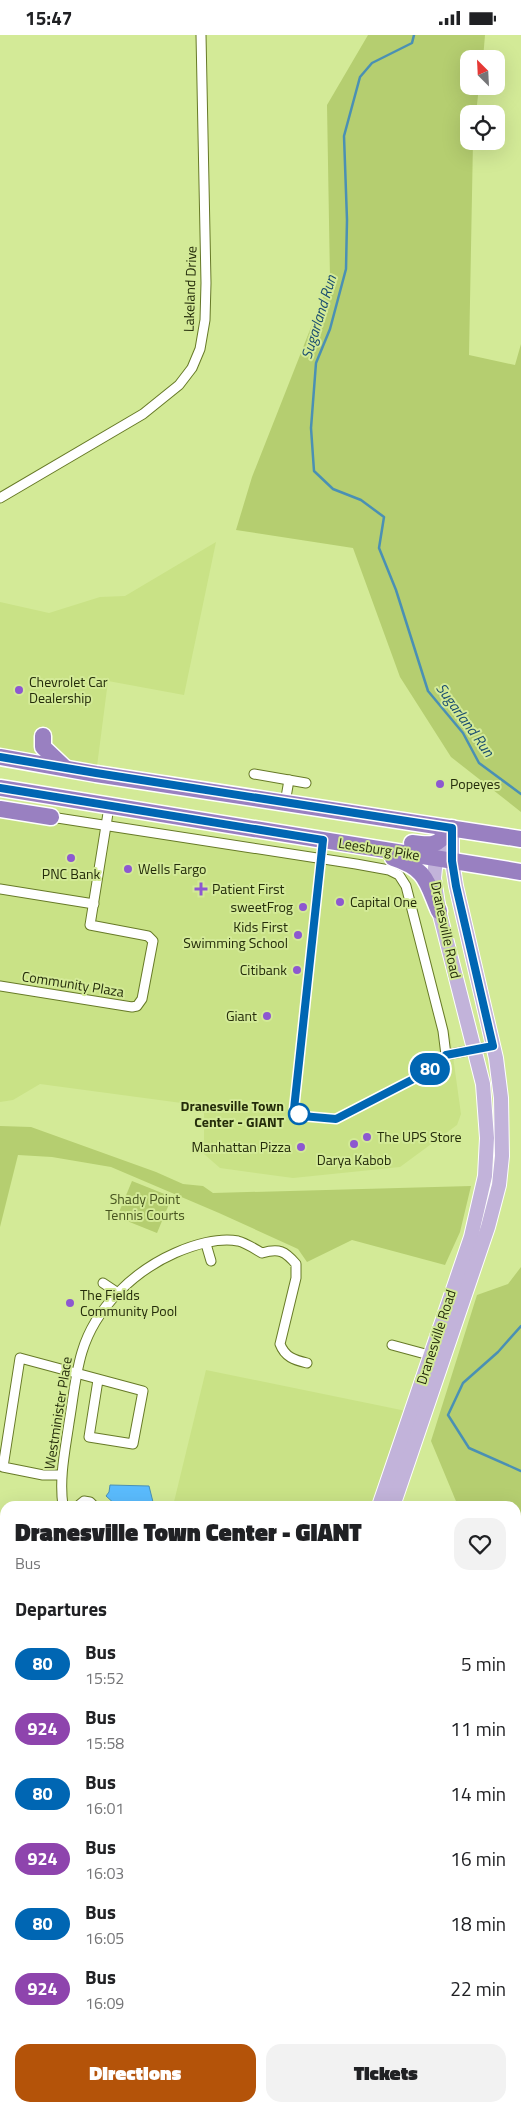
<!DOCTYPE html>
<html lang="en">
<head>
<meta charset="utf-8">
<style>
	:root { --surface:#fff; --page:#f2f2f2; --text:#202124; --muted:#757577; --accent:#b45309 }
	body { margin:0; font-family:"Titillium Web",sans-serif; background:var(--page); color:var(--text); height:100vh; display:flex; flex-direction:column; font-size:19px; white-space:nowrap }
	* { box-sizing:border-box; margin:0 }
	p { font-size:16px; color:var(--muted) }
	.icon { flex:none; width:28px; height:28px; fill:none; stroke:currentColor; stroke-width:2; stroke-linecap:round; stroke-linejoin:round }
	.map { position:relative; flex:1; overflow:hidden }
	.sheet { position:absolute; left:0px; top:1466px; width:521px; height:611px; display:flex; flex-direction:column; background:var(--surface); border-radius:15px 15px 0 0; box-shadow:0 5px 20px #0002 }
	.sheet>* { flex:none }
	.badge { padding:0 10px; border-radius:16px; font-size:18px; line-height:32px }
	.needle { width:32px; rotate:336deg }
	.buttons { position:absolute; left:460px; top:15px; display:grid; gap:10px }
	.buttons a { display:grid; place-items:center; width:45px; height:45px; border-radius:10px; background:var(--surface); box-shadow:0 5px 20px #0002; font-size:25px }
	.map>.badge { position:absolute; translate:-50% -50%; box-shadow:0 0 0 2px #fff }
	h2 { padding:0 15px; font-size:19px; line-height:45px }
	.round { display:grid; place-items:center; flex:none; width:52px; height:52px; border-radius:15px; background:var(--page) }
	.summary { display:flex; align-items:center; justify-content:space-between; height:85px; padding:0 15px }
	h1 { font-size:24px; font-weight:800; line-height:38px }
	.action { display:flex; gap:10px; margin-top:auto; padding:10px 15px }
	.action a { flex:1; height:58px; border-radius:15px; background:var(--accent); color:#fff; font-size:20px; font-weight:800; line-height:58px; text-align:center }
	.action a+a { background:var(--page); color:var(--text) }
	ul { padding:0; list-style:none }
	li { display:flex; align-items:center; gap:15px; height:65px; padding:0 15px }
	li div { flex:1 }
	li b { display:block; font-size:19px }
	li em { font-style:normal }
	li .badge { min-width:55px; font-weight:700; text-align:center }
	.status { display:flex; justify-content:space-between; align-items:center; height:35px; padding:0 25px; background:var(--surface); direction:ltr }
	.status svg { height:14px; fill:currentColor }
	.map>svg:first-child { display:block }
	.built { fill:#c9e286 }
	.green { fill:#b5ce70 }
	.water { fill:#5abbfd; stroke:#4a90b4 }
	.lines { fill:none; stroke-linecap:round; stroke-linejoin:round }
	.stream { stroke:#4a90b4; stroke-width:2.5 }
	.street-casing { stroke:#677a27; stroke-width:11 }
	.secondary-casing { stroke:#677a27; stroke-width:15 }
	.primary-casing { stroke:#fff; stroke-width:16 }
	.highway-casing { stroke:#fff; stroke-width:19 }
	.street { stroke:#fff; stroke-width:9 }
	.secondary { stroke:#fff; stroke-width:12 }
	.primary { stroke:#c2b3da; stroke-width:14 }
	.highway { stroke:#9980c1; stroke-width:16 }
	.line-casing { stroke:#fff; stroke-width:11 }
	.line { stroke:#0066b3; stroke-width:8 }
	.poi-dot { fill:#8d58d0; stroke:#d3ea97; stroke-width:2 }
	.stop-dot { fill:#fff; stroke:#0066b3; stroke-width:2.5 }
	.labels { text-anchor:middle; stroke-width:4; stroke-linejoin:round; paint-order:stroke }
	.street-label { font-size:14px; fill:#242c0a; stroke:#d3ea97 }
	.poi-label { font-size:14px; fill:#242c0a; stroke:#d3ea97; text-anchor:start }
	.stop-label { font-size:14px; font-weight:bold; fill:#242c0a; stroke:#d3ea97; text-anchor:end }
	.park-label { font-size:14px; fill:#47541f; stroke:#d3ea97 }
	.water-label { font-size:15px; font-style:italic; fill:#1a4d6f; stroke:#d3ea97 }
</style>
</head>
<body>
<div class="status"><b>15:47</b><svg viewBox="0 0 49 12"><path d="M0 12V9h3v3zM5 12V6h3v6zM10 12V3h3v9zM15 12V0h3v12zM26 1h20v11H26zM47 4h2v5h-2z"/></svg></div>
<div class="map">
<svg width="521" height="2077" viewBox="0 0 521 2077">
	<rect width="100%" height="100%" fill="#d3ea97"/>
	<g class="built">
		<polygon points="216,507 184,660 108,646 96,739 0,722 0,567 49,578 100,562 125,561"/>
		<polygon points="0,777 388,839 413,856 450,1000 461,1079 457,1090 400,1132 293,1143 220,1133 204,1119 204,1071 40,1049 13,1065 0,1067"/>
		<polygon points="206,1335 411,1377 379,1471 173,1471"/>
	</g>
	<g class="green">
		<polygon points="368,0 485,0 483,24 469,24 469,51 479,51 476,79 469,79 469,106 473,106 469,320 515,330 521,309 521,777 451,722 400,642 353,513 236,495 252,442 330,244 327,70"/>
		<polygon points="0,1091 31,1092 156,1137 183,1149 203,1151 213,1158 471,1151 460,1197 445,1230 352,1205 307,1227 298,1214 219,1178 111,1132 52,1122 18,1120 0,1192"/>
		<polygon points="132,1146 172,1162 157,1198 117,1182"/>
		<polygon points="521,1232 521,1634 516,1623 516,1471 458,1471 431,1406 477,1260 508,1249"/>
		<polygon points="175,2072 453,2072 454,2077 172,2077"/>
	</g>
	<polygon class="water" points="110,1450 149,1451 154,1471 117,1471 106,1461 109,1457"/>
	<g class="lines">
		<g class="stream">
			<polyline points="414,0 412,8 372,28 360,42 344,101 347,185 346,234 330,294 316,328 311,393 314,436 333,454 361,465 384,482 379,513 396,555 428,656 463,698 479,728 521,759"/>
			<polyline points="521,1291 498,1317 463,1348 448,1380 469,1413 521,1436"/>
		</g>
		<defs>
			<g id="street">
				<polyline points="0,463 143,379 179,350 192,333 200,314 205,285 206,248 201,0"/>
				<polyline points="254,739 306,748"/>
				<polyline points="285,768 289,745"/>
				<polyline points="51,782 356,829 389,835 399,840 406,851 443,996 446,1020 493,1011"/>
				<polyline points="0,854 94,869"/>
				<polyline points="0,951 132,972 137,971 142,964 153,906 148,901 90,890 109,772"/>
				<polyline points="206,1209 211,1226"/>
				<polyline points="103,1248 118,1258"/>
				<polyline points="392,1310 429,1320"/>
				<polyline points="61,1440 43,1440 3,1432 20,1323 143,1356 133,1409 89,1402 98,1345"/>
				<path d="M 63,1471 C 59,1443 65,1416 69,1388 C 73,1365 75,1340 82,1317 C 95,1273 134,1236 175,1218 C 193,1210 219,1202 238,1206 C 246,1208 255,1214 262,1218 C 279,1213 285,1216 296,1229 L 296,1243 L 280,1309 C 285,1322 294,1325 307,1328"/>
				<polyline points="78,1471 84,1466 90,1467 94,1471"/>
				<polyline points="0,1566 5,1565"/>
				<polyline points="0,1589 3,1589"/>
				<polyline points="0,1815 5,1832"/>
				<polyline points="0,1866 5,1860"/>
				<polyline points="504,2072 505,2077"/>
			</g>
			<g id="secondary">
				<polyline points="516,1899 521,1897"/>
				<polyline points="0,1927 5,1928"/>
			</g>
			<g id="primary">
				<polyline points="379,1471 471,1202 485,1141 487,1103 483,1049 439,876 434,843 436,823 449,798"/>
				<polyline points="393,1471 488,1192 499,1150 502,1121 501,1063 496,1023 456,851 452,826 452,795"/>
				<polyline points="516,1882 521,1889"/>
				<polyline points="516,1906 521,1914"/>
			</g>
			<g id="highway">
				<polyline points="43,701 43,712 65,733"/>
				<polyline points="0,722 96,739 521,804"/>
				<polyline points="0,753 521,837"/>
				<polyline points="0,774 51,782"/>
				<path d="M 412,808 C 434,811 437,811 452,793"/>
				<path d="M 393,823 C 427,834 426,846 439,876"/>
			</g>
		</defs>
		<use href="#street" class="street-casing"/>
		<use href="#secondary" class="secondary-casing"/>
		<use href="#primary" class="primary-casing"/>
		<use href="#highway" class="highway-casing"/>
		<use href="#street" class="street"/>
		<use href="#secondary" class="secondary"/>
		<use href="#primary" class="primary"/>
		<use href="#highway" class="highway"/>
	</g>
	<g class="lines">
		<defs>
			<polyline id="line" points="0,722 96,738 452,793 452,826 456,851 493,1011 446,1020 427,1037 336,1084 302,1081 294,1074 323,805 0,753"/>
		</defs>
		<use href="#line" class="line-casing"/>
		<use href="#line" class="line"/>
	</g>
	<g class="poi-dot">
		<circle cx="19" cy="655" r="5"/>
		<circle cx="440" cy="749" r="5"/>
		<circle cx="71" cy="823" r="5"/>
		<circle cx="128" cy="834" r="5"/>
		<path d="M198.5 846.5h5v5h5v5h-5v5h-5v-5h-5v-5h5z"/>
		<circle cx="340" cy="867" r="5"/>
		<circle cx="303" cy="872" r="5"/>
		<circle cx="298" cy="900" r="5"/>
		<circle cx="297" cy="935" r="5"/>
		<circle cx="267" cy="981" r="5"/>
		<circle cx="367" cy="1102" r="5"/>
		<circle cx="354" cy="1109" r="5"/>
		<circle cx="301" cy="1112" r="5"/>
		<circle cx="70" cy="1268" r="5"/>
	</g>
	<circle class="stop-dot" cx="299" cy="1079" r="10"/>
	<g class="labels">
		<g class="street-label">
			<text transform="translate(190 254) rotate(-88)" y="5">Lakeland Drive</text>
			<text transform="translate(379 814) rotate(9)" y="5">Leesburg Pike</text>
			<text transform="translate(446 895) rotate(78)" y="5">Dranesville Road</text>
			<text transform="translate(73 949) rotate(9)" y="5">Community Plaza</text>
			<text transform="translate(436 1302) rotate(-72)" y="5">Dranesville Road</text>
			<text transform="translate(58 1378) rotate(-81)" y="5">Westminister Place</text>
		</g>
		<g class="poi-label">
			<text x="29" y="652">Chevrolet Car<tspan x="29" dy="16">Dealership</tspan></text>
			<text x="450" y="754">Popeyes</text>
			<text x="138" y="839">Wells Fargo</text>
			<text x="71" y="844" text-anchor="middle">PNC Bank</text>
			<text x="212" y="859">Patient First</text>
			<text x="350" y="872">Capital One</text>
			<text x="293" y="877" text-anchor="end">sweetFrog</text>
			<text x="288" y="897" text-anchor="end">Kids First<tspan x="288" dy="16">Swimming School</tspan></text>
			<text x="287" y="940" text-anchor="end">Citibank</text>
			<text x="257" y="986" text-anchor="end">Giant</text>
			<text x="377" y="1107">The UPS Store</text>
			<text x="291" y="1117" text-anchor="end">Manhattan Pizza</text>
			<text x="354" y="1130" text-anchor="middle">Darya Kabob</text>
			<text x="80" y="1265">The Fields<tspan x="80" dy="16">Community Pool</tspan></text>
		</g>
		<g class="stop-label">
			<text x="284" y="1076">Dranesville Town<tspan x="284" dy="16">Center - GIANT</tspan></text>
		</g>
		<g class="park-label">
			<text x="145" y="1169">Shady Point<tspan x="145" dy="16">Tennis Courts</tspan></text>
		</g>
		<g class="water-label">
			<text transform="translate(319 282) rotate(-73)" y="5">Sugarland Run</text>
			<text transform="translate(465 685) rotate(54)" y="5">Sugarland Run</text>
		</g>
	</g>
</svg>
<div class="buttons">
<a><svg class="needle" viewBox="-14 -14 28 28"><path d="M0-13l5 13h-10z" fill="#e53935"/><path d="M0 13l5-13h-10z" fill="#757577"/></svg></a>
<a><svg class="icon" aria-label="locate" viewBox="0 0 24 24"><circle cx="12" cy="12" r="6"/><path d="M12 2v4M12 18v4M2 12h4M18 12h4"/></svg></a>
</div>
<b class="badge" style="left:430px;top:1034px;background:#0066b3;color:#fff">80</b>
<section class="sheet">
<div class="summary"><div><h1>Dranesville Town Center - GIANT</h1><p>Bus</p></div><a class="round"><svg class="icon" aria-label="heart" viewBox="0 0 24 24"><path d="M12 20l-8-8c-3-5 5-10 8-4 3-6 11-1 8 4z"/></svg></a></div>
<h2>Departures</h2>
<ul>
<li><span class="badge" style="background:#0066b3;color:#fff">80</span><div><b>Bus</b><p>15:52</p></div><em>5 min</em></li>
<li><span class="badge" style="background:#8e44ad;color:#fff">924</span><div><b>Bus</b><p>15:58</p></div><em>11 min</em></li>
<li><span class="badge" style="background:#0066b3;color:#fff">80</span><div><b>Bus</b><p>16:01</p></div><em>14 min</em></li>
<li><span class="badge" style="background:#8e44ad;color:#fff">924</span><div><b>Bus</b><p>16:03</p></div><em>16 min</em></li>
<li><span class="badge" style="background:#0066b3;color:#fff">80</span><div><b>Bus</b><p>16:05</p></div><em>18 min</em></li>
<li><span class="badge" style="background:#8e44ad;color:#fff">924</span><div><b>Bus</b><p>16:09</p></div><em>22 min</em></li>
</ul>
<div class="action"><a>Directions</a><a>Tickets</a></div>
</section>
</div>
</body>
</html>
